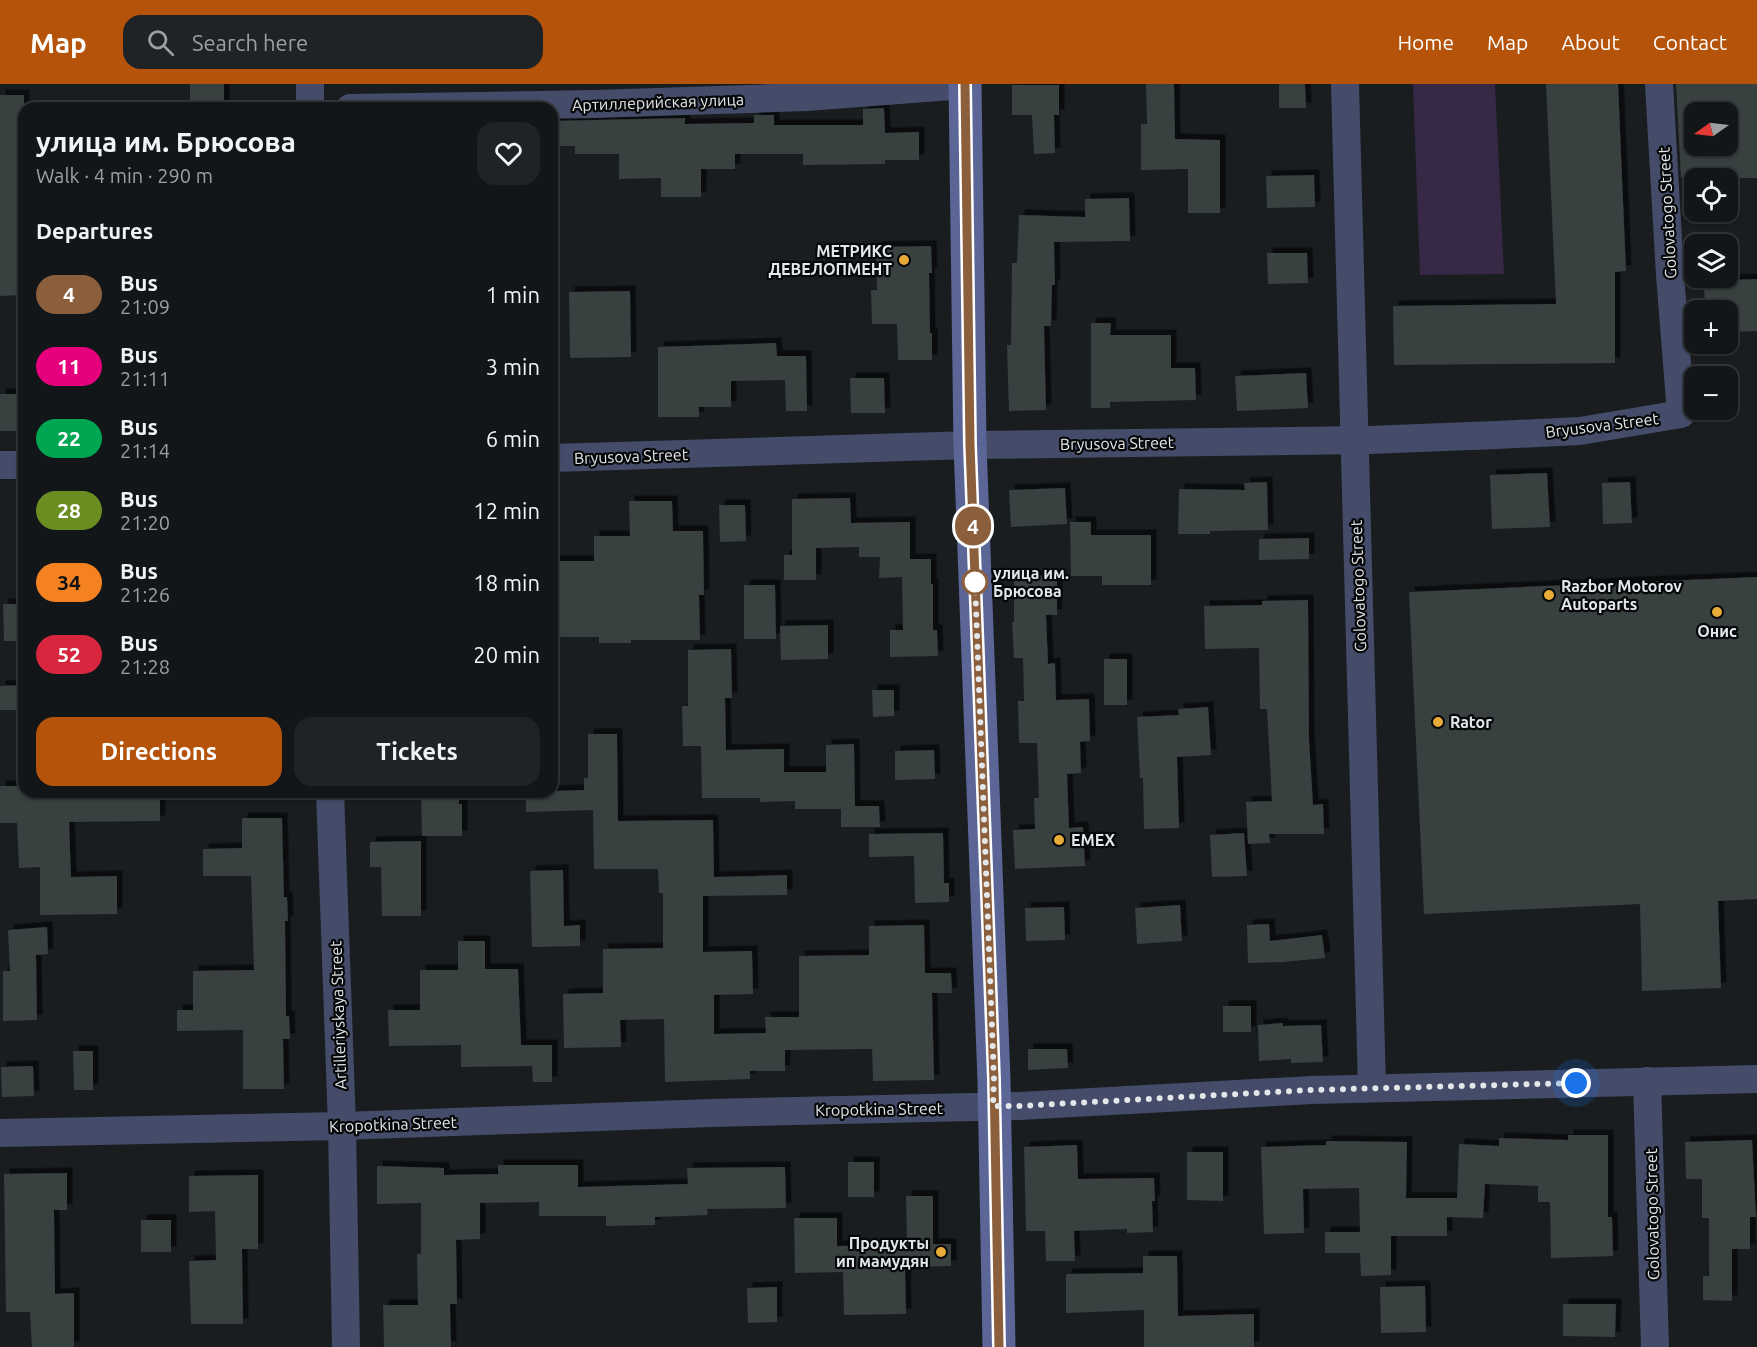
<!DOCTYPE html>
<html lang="en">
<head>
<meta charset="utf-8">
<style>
	:root { --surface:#131618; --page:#202325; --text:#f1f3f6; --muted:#9d9fa2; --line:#323537; --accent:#b45309 }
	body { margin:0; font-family:Ubuntu,sans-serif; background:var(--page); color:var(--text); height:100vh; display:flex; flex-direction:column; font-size:22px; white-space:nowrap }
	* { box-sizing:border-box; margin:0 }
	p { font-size:20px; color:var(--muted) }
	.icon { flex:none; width:33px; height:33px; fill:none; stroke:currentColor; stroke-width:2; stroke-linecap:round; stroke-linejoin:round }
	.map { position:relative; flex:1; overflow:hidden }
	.drawer { position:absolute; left:18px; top:18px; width:540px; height:696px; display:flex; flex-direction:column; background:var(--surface); border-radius:18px; box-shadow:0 2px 4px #0004,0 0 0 2px var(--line) }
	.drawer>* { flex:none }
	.badge { padding:0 12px; border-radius:20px; font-size:21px; line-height:39px }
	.needle { width:39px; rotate:256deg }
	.buttons { position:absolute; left:1684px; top:18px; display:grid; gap:12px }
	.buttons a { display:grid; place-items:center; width:54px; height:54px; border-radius:12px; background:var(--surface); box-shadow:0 2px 4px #0004,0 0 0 2px var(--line); font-size:30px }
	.you { position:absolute; width:30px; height:30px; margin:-15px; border:4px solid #fff; border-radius:50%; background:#1a73e8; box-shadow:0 0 0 9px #1a73e833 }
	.map>.badge { position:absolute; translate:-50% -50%; box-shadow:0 0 0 3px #fff }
	h2 { padding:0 18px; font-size:22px; line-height:54px }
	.round { display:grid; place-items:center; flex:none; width:63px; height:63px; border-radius:18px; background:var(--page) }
	.overview { display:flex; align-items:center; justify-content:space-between; height:102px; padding:0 18px }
	h1 { font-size:28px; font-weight:600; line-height:45px }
	.cta { display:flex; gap:12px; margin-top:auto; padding:12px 18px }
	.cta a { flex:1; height:69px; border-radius:18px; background:var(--accent); color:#fff; font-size:24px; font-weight:600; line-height:69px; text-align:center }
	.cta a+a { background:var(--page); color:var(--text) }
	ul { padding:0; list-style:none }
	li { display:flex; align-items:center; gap:18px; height:72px; padding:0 18px }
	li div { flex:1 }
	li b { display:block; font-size:22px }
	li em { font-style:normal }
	li .badge { min-width:66px; font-weight:700; text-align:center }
	header { display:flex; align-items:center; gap:36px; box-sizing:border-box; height:84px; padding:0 30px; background:var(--accent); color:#fff }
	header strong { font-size:28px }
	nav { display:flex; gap:33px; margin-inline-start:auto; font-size:21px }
	.search { width:420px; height:54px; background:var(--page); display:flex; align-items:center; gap:15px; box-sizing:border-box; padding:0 21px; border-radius:18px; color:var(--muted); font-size:22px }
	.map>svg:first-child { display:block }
	.green { fill:#372946 }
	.building { fill:#393f40; fill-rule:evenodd; filter:url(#shadow) }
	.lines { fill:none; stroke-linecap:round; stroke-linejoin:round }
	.minor { stroke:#444c6a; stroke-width:28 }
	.secondary { stroke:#5b6697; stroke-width:33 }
	.line-casing { stroke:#fff; stroke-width:14 }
	.line { stroke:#8b5e3c; stroke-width:9 }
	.walk { stroke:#e4e7e9; stroke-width:6; stroke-dasharray:0 10.8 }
	.poi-dot { fill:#e9ab38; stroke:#060708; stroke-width:2 }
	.stop-dot { fill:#fff; stroke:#8b5e3c; stroke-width:3 }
	.labels { text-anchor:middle; stroke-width:4.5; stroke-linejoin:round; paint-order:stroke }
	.street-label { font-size:16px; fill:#e4e7e9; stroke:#060708 }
	.poi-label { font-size:16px; font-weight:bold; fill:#e4e7e9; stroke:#060708; text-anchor:start }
	.stop-label { font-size:16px; font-weight:bold; fill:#e4e7e9; stroke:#060708; text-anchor:start }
</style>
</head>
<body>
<header>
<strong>Map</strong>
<div class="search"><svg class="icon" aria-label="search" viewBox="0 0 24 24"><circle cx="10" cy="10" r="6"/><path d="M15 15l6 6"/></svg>Search here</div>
<nav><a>Home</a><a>Map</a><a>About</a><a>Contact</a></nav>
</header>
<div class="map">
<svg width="1757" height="1263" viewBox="0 0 1757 1263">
	<defs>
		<filter id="shadow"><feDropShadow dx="5.5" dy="-5.5" stdDeviation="0" flood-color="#0009"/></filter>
	</defs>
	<rect width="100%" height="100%" fill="#191d20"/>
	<polygon class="green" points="1413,0 1495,0 1504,190 1420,191"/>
	<g class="building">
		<rect x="190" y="0" width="34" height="24"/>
		<polygon points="1146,0 1174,0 1175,55 1220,56 1220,129 1188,129 1188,85 1141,86 1141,40 1147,40"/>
		<polygon points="1279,0 1305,0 1306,24 1279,24"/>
		<polygon points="1546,0 1618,0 1626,187 1615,188 1615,279 1394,281 1393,222 1556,220"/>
		<path d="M 1676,0 L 1757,0 L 1757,94 L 1681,94 ZM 1695,28 L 1728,28 L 1728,62 L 1695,62 Z"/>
		<polygon points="1012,1 1059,1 1059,31 1054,31 1055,69 1034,70 1032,31 1012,31"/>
		<polygon points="0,11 24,11 24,85 21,85 23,142 24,142 24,211 0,212"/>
		<polygon points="884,24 885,49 919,48 919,76 885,76 885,80 803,81 803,70 735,70 735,85 701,85 701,113 661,113 661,94 619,95 619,70 575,70 575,62 552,62 552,37 685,34 685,40 754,39 754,31 774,31 774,41 863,41 863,25"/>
		<polygon points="1314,91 1315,123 1267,124 1266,92"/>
		<polygon points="1129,114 1130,157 1054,158 1055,201 1052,201 1051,242 1044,242 1046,326 1009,327 1007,261 1011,261 1012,179 1017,179 1019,131 1085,133 1085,115"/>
		<polygon points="931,162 932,189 929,189 930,249 932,249 932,276 898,276 897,240 872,240 871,206 877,206 876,163"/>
		<polygon points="1267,169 1307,169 1308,199 1268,200"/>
		<polygon points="1757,195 1757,247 1728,248 1728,226 1705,226 1704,197"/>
		<polygon points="630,207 631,273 570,274 569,208"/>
		<polygon points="1091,239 1111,239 1110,251 1171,251 1171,284 1195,284 1196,316 1110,318 1110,324 1091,324"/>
		<polygon points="776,259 777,272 806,272 807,327 786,327 785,296 731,297 731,323 699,323 699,333 658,333 658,263"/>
		<polygon points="1306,289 1308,324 1237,327 1235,292"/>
		<polygon points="850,294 884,294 885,329 851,329"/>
		<rect x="0" y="310" width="23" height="37"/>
		<polygon points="1547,389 1550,443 1492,445 1490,391"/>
		<polygon points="1267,398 1268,446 1210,447 1210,450 1178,450 1179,405 1245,406 1244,399"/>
		<polygon points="1630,398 1632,439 1603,440 1602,399"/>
		<polygon points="1065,404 1067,440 1011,443 1009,406"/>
		<polygon points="850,414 851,439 910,438 910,475 931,475 931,500 933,500 933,546 937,546 938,572 890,573 890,546 903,546 902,493 879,494 880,473 859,473 859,463 816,464 816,496 784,496 784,471 792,471 792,415"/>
		<polygon points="629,417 672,417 673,447 703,447 704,511 699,511 700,556 631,556 631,559 599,559 599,553 552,553 552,477 594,477 594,452 630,452"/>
		<polygon points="719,421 745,421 746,457 720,458"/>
		<polygon points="1070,438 1091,438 1091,451 1151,451 1151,501 1102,501 1102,492 1071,492"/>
		<polygon points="1309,454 1309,475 1259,476 1259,455"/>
		<polygon points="1057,491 1057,531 1046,531 1048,580 1055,579 1056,616 1089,615 1090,657 1080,658 1081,689 1067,690 1069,744 1083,743 1085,782 1015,785 1013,746 1035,745 1034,714 1039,714 1037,659 1019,659 1018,617 1024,617 1023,574 1014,574 1012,538 1014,538 1014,492"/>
		<polygon points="1757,493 1757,815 1718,817 1721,904 1642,907 1640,820 1424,830 1409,508"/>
		<polygon points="744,501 775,501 776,555 744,555"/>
		<polygon points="1308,516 1309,656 1313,721 1323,720 1324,750 1269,750 1270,759 1248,760 1246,718 1272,717 1267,625 1260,625 1259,564 1205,565 1204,522 1262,521 1262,517"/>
		<polygon points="3,520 24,520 24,557 4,557"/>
		<polygon points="828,541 828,575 781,576 780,542"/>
		<polygon points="731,565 732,614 725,614 726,666 784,665 784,688 826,688 826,661 854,660 855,722 879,722 880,743 841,743 841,725 795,725 795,717 760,718 760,714 702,714 701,662 683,662 682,622 688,622 688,566"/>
		<rect x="1104" y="575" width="23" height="46"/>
		<polygon points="22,601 22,626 0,626 0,602"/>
		<polygon points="872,606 894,606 894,632 873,633"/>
		<polygon points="1208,623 1211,671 1177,673 1179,744 1144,745 1143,694 1140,694 1137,633 1179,631 1178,625"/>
		<polygon points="588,650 617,650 618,737 713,736 714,793 787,791 787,811 703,812 703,868 752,867 753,910 714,911 714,950 766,949 765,933 799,933 799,872 869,871 869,842 924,841 925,889 951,889 952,909 932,909 934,996 873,997 872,965 785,966 785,987 750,987 750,995 665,998 664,935 620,936 621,963 564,964 563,910 603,909 603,865 663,864 663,809 659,809 658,785 594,785 593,726 526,728 526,708 584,706 584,694 588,694"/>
		<polygon points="934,666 935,695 895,696 895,667"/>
		<polygon points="0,702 24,702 24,708 160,708 160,737 69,738 71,793 117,792 117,830 40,831 40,783 19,784 17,739 0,739"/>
		<polygon points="421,708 459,708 459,720 462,720 462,752 422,752"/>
		<polygon points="242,734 282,734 284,813 287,813 288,837 285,837 286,932 289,932 290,955 283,955 284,1005 243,1005 243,946 177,947 177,926 193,926 193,887 254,886 251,792 203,792 203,765 242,764"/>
		<polygon points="943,749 944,799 949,799 949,818 915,819 914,772 869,773 869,750"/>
		<polygon points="1244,749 1247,792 1212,793 1210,751"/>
		<polygon points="421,757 421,832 382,832 381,783 370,783 370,758"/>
		<polygon points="563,786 564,842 580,841 580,862 532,863 530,787"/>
		<polygon points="1180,821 1182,857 1137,860 1135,824"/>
		<polygon points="1064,823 1065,856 1026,857 1025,824"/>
		<polygon points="1269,840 1270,857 1322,851 1325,874 1283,878 1248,879 1247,841"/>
		<polygon points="47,843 48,870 36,871 37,936 3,937 3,887 10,887 8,846"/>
		<polygon points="458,857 485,857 485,885 518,885 521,961 552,961 552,998 533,998 532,982 461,983 461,961 389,962 388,926 420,926 420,886 458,886"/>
		<rect x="1223" y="922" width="28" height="26"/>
		<polygon points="1283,939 1283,942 1321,941 1323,978 1291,979 1291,975 1259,977 1258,941"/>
		<polygon points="1028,965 1067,965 1068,984 1028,986"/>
		<polygon points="73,967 93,967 93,1006 74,1006"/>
		<polygon points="33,982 34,1012 2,1013 1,983"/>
		<polygon points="1568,1051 1608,1051 1608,1133 1612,1133 1613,1172 1551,1174 1550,1118 1538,1118 1538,1102 1485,1100 1483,1134 1447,1133 1447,1152 1391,1152 1391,1191 1361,1192 1360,1169 1325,1169 1325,1148 1360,1148 1359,1104 1303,1105 1304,1149 1264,1150 1261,1063 1326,1061 1326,1057 1407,1058 1406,1114 1457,1114 1459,1060 1499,1062 1499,1054 1568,1056"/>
		<polygon points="1752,1056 1756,1133 1750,1133 1750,1165 1732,1165 1732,1217 1703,1216 1703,1192 1709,1192 1709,1134 1702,1134 1702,1095 1686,1095 1685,1058"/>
		<polygon points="1077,1061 1078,1095 1154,1094 1155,1117 1152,1117 1153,1148 1127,1149 1127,1145 1074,1147 1075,1177 1046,1177 1045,1147 1026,1147 1024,1063"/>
		<polygon points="1187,1068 1223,1068 1223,1117 1187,1116"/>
		<rect x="848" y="1078" width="26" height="35"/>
		<polygon points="498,1081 578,1081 578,1103 688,1100 687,1084 785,1083 786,1124 707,1125 708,1131 655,1133 655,1141 606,1142 606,1132 539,1132 539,1118 480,1119 480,1155 456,1156 457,1220 450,1220 451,1263 384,1263 383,1221 418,1221 417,1170 421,1170 421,1119 377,1120 377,1082 444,1084 444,1091 498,1090"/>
		<polygon points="67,1089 67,1126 54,1126 55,1210 74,1209 74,1263 32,1263 30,1228 6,1228 4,1090"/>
		<polygon points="258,1091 258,1165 242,1165 243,1240 191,1240 189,1177 216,1176 215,1127 189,1128 189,1092"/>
		<polygon points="906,1112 933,1112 933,1160 951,1160 951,1182 905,1183 906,1230 844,1231 843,1188 795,1189 794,1134 837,1134 837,1162 907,1161"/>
		<rect x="141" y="1136" width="30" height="32"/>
		<polygon points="1143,1172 1177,1172 1178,1232 1254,1230 1254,1263 1144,1263 1144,1226 1066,1229 1066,1190 1143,1189"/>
		<polygon points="1425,1202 1426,1248 1381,1249 1380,1203"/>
		<polygon points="777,1203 777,1238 748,1239 747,1204"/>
		<polygon points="1563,1220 1616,1220 1615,1253 1563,1252"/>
	</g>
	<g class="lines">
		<g class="minor">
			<polyline points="310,0 310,24"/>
			<polyline points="1345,0 1372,1004"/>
			<polyline points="350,24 595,20 806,13 965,1"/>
			<polyline points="552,374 970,361 1369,356 1496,351 1580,347 1681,330 1670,191 1659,0"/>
			<polyline points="0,381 24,381"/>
			<polyline points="330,708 342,1042 346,1263"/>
			<polyline points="1647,997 1655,1263"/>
			<polyline points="0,1049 342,1042 711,1029 1019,1022 1311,1006 1757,995"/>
		</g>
		<polyline class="secondary" points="965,0 970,361 994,996 999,1263"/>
	</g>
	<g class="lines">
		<defs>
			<polyline id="line" points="965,0 970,361 994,996 999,1263"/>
		</defs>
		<use href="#line" class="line-casing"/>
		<use href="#line" class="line"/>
		<polyline class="walk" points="975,498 994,996 993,1022 1019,1022 1311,1006 1576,999"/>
	</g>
	<g class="poi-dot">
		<circle cx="904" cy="176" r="6"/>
		<circle cx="1549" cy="511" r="6"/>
		<circle cx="1717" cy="528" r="6"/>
		<circle cx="1438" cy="638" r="6"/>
		<circle cx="1059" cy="756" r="6"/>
		<circle cx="941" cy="1168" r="6"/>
	</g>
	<circle class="stop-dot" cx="975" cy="498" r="12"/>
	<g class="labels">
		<g class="street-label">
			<text transform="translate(658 18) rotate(-2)" y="6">Артиллерийская улица</text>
			<text transform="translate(1667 129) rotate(-93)" y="6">Golovatogo Street</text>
			<text transform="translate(1602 341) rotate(-7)" y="6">Bryusova Street</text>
			<text transform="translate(1117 359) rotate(-1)" y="6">Bryusova Street</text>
			<text transform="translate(631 372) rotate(-2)" y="6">Bryusova Street</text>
			<text transform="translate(1358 502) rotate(-92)" y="6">Golovatogo Street</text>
			<text transform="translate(338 931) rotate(-92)" y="6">Artilleriyskaya Street</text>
			<text transform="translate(879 1025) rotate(-1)" y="6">Kropotkina Street</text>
			<text transform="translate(393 1040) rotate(-2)" y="6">Kropotkina Street</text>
			<text transform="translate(1652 1130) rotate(-91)" y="6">Golovatogo Street</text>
		</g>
		<g class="poi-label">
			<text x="892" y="173" text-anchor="end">МЕТРИКС<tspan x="892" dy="18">ДЕВЕЛОПМЕНТ</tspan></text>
			<text x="1561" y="508">Razbor Motorov<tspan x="1561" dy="18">Autoparts</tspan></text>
			<text x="1717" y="553" text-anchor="middle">Онис</text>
			<text x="1450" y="644">Rator</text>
			<text x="1071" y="762">EMEX</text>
			<text x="929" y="1165" text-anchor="end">Продукты<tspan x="929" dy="18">ип мамудян</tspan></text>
		</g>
		<g class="stop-label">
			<text x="993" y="495">улица им.<tspan x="993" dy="18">Брюсова</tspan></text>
		</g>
	</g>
</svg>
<div class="buttons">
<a><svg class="needle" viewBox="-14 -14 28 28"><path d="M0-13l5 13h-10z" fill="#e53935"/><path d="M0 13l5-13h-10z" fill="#9d9fa2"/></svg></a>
<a><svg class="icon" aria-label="locate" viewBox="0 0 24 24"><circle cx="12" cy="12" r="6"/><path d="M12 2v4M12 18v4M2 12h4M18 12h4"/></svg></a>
<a><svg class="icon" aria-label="layers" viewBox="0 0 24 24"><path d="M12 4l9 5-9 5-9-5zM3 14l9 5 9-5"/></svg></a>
<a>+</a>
<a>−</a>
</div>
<div class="you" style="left:1576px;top:999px"></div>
<b class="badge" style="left:973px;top:442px;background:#8b5e3c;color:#fff">4</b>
<section class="drawer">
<div class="overview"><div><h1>улица им. Брюсова</h1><p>Walk · 4 min · 290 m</p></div><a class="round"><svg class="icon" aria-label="heart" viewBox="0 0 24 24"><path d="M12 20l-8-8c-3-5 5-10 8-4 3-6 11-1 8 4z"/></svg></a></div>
<h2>Departures</h2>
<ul>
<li><span class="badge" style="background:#8b5e3c;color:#fff">4</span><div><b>Bus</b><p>21:09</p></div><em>1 min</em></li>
<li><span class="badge" style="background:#e6007e;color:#fff">11</span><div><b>Bus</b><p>21:11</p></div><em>3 min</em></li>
<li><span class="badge" style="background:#00a651;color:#fff">22</span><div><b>Bus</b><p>21:14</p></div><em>6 min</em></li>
<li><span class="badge" style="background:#6b8e23;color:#fff">28</span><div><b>Bus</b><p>21:20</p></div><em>12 min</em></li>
<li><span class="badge" style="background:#f58220;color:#111">34</span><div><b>Bus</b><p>21:26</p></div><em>18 min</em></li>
<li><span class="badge" style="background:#d7263d;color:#fff">52</span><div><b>Bus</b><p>21:28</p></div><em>20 min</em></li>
</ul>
<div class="cta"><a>Directions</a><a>Tickets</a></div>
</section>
</div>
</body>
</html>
